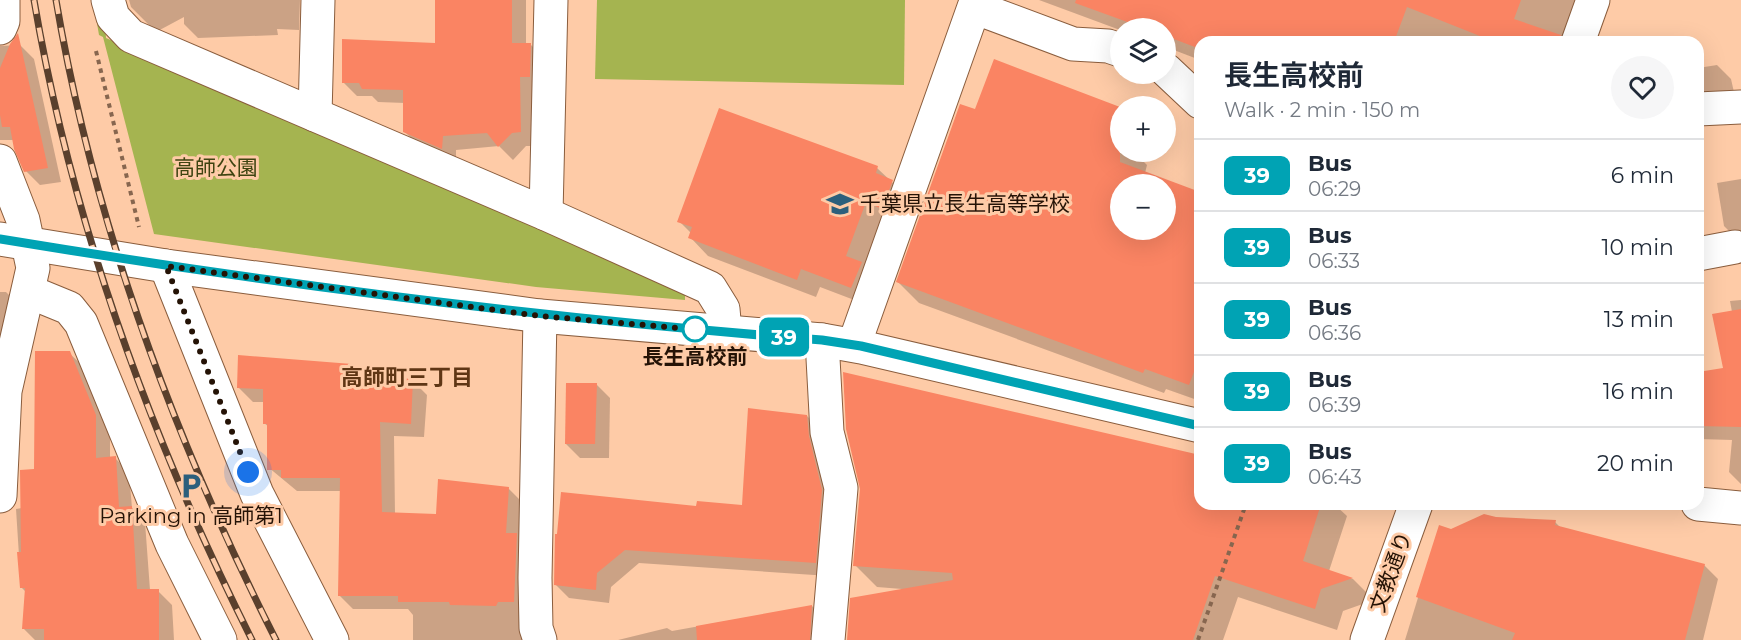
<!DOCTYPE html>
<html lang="en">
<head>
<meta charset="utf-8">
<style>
	:root { --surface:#fff; --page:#f6f6f7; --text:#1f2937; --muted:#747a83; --line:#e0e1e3 }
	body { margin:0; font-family:Montserrat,"Noto Sans JP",sans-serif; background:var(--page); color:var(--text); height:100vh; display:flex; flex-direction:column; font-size:22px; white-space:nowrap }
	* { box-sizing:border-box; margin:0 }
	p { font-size:20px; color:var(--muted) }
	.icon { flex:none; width:33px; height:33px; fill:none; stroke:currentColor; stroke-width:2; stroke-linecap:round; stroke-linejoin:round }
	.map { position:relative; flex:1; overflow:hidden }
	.side { position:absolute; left:1194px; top:36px; width:510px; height:474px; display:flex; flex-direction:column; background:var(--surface); border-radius:18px; box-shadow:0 6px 24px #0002 }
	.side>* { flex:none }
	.badge { padding:0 12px; border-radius:9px; font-size:21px; line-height:39px }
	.tools { position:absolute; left:1110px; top:18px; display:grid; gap:12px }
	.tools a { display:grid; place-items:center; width:66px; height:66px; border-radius:50%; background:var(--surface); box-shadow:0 6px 24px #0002; font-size:30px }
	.you { position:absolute; width:30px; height:30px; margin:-15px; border:4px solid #fff; border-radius:50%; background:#1a73e8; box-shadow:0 0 0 9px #1a73e833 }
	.map>.badge { position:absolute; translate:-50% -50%; box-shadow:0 0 0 3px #fff }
	.round { display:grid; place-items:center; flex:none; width:63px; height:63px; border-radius:32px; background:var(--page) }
	.overview { display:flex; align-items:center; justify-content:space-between; height:102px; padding:0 30px }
	h1 { font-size:28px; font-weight:700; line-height:45px }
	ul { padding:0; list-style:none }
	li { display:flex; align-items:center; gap:18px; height:72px; padding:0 30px; border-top:2px solid var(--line) }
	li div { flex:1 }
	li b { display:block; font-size:22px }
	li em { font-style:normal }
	li .badge { min-width:66px; font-weight:700; text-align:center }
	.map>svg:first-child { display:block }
	.green { fill:#a5b450 }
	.shadow { fill:#0003; fill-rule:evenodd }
	.building { fill:#fa8463; fill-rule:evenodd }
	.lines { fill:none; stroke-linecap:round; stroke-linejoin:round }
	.minor-casing { stroke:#8a5d3d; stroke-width:35 }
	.major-casing { stroke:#8a5d3d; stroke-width:35 }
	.path { stroke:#87664f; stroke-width:4; stroke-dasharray:4.5 4.5; stroke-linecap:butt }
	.minor { stroke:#fff; stroke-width:33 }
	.major { stroke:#fff; stroke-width:33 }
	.rail-casing { stroke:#5a402d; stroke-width:7 }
	.rail { stroke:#fecba7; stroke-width:4.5; stroke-dasharray:14; stroke-linecap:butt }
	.line-casing { stroke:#fff; stroke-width:14 }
	.line { stroke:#00a3b4; stroke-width:9 }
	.walk { stroke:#251306; stroke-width:6; stroke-dasharray:0 10.8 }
	.stop-dot { fill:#fff; stroke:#00a3b4; stroke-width:3 }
	.labels { text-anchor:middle; stroke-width:6; stroke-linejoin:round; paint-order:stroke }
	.park-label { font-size:21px; fill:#3e4411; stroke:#fecba7 }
	.poi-label { font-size:21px; fill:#251306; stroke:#fecba7; text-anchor:start }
	.stop-label { font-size:21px; font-weight:bold; fill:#251306; stroke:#fecba7 }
	.street-label { font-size:21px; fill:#251306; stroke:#fecba7 }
	.neighbourhood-label { font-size:22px; font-weight:bold; fill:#5f3615; stroke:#fecba7 }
</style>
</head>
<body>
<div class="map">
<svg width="1741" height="640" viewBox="0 0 1741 640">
	<rect width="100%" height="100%" fill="#fecba7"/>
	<g class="green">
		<polygon points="93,0 105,23 106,38 680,286 685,293 685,300 536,287 154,234 103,37 99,35"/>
		<polygon points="597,0 905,0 904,85 595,79"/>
	</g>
	<g class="shadow">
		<polygon points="129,0 300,0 299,30 277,29 278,35 198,38 184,24 184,17 156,32 131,7"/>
		<polygon points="437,0 526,0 526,45 531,45 545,59 534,146 526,146 513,160 499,146 456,150 456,162 419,146 405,132 405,103 378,102 372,96 357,96 343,82 437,44"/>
		<polygon points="1039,0 1586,0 1568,42 1200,42 1200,60 1166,47 1166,28 1120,30"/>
		<polygon points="20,45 34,59 61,182 40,185 26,171 14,140 0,140 0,46"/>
		<path d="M 995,61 L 1120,109 L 1120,152 L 1134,152 L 1147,165 L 1145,173 L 1200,193 L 1200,401 L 1166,389 L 1164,393 L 919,303 L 898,282 L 975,111 ZM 1120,184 L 1166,184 L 1166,230 L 1120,230 Z"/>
		<polygon points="1717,65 1731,79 1736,101 1698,107 1698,68"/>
		<polygon points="877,168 911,200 870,306 820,287 816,297 708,256 690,237 691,233 679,221"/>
		<polygon points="1741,179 1741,239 1738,240 1724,226 1717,183"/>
		<polygon points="0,292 6,292 26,312 0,367"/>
		<polygon points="1741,300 1741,484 1729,472 1732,440 1698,439 1698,380 1725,369 1732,312 1730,301"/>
		<polygon points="69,353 84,367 110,430 110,458 115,458 129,472 132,508 145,522 150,590 158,591 172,605 174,640 35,640 23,628 26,592 21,587 16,509 22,508 36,471"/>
		<polygon points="351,366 363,378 413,381 427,395 424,437 394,436 395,514 437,515 508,488 522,502 528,640 413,640 413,615 408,609 353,609 339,595 341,491 297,491 268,467 269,427 264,423 265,402 253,402 239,388"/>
		<polygon points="596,384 610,398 609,458 580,458 566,444"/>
		<polygon points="807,416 821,430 829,576 639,563 611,587 609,603 569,598 555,584 698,507 743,507"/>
		<polygon points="1200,457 1200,504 1334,504 1347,516 1329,571 1353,579 1374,600 1343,611 1337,630 1238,597 1223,640 848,640 902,589 877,587 855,565"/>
		<polygon points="1496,518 1555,522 1561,528 1704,565 1718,579 1703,640 1405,640 1440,526 1451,531"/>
		<polygon points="812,606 834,629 834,640 618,640 667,628 672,631"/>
	</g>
	<g class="building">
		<polygon points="435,0 512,0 512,43 531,43 530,77 520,77 521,132 512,133 498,147 487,133 443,136 442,149 403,132 403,90 362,89 359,83 342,83 342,39 435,43"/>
		<polygon points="1076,0 1521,0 1514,19 1561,35 1560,42 1495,42 1407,7 1394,42 1200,42 1200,49 1166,36 1166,28 1144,28 1075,3"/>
		<polygon points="18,33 48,168 24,172 14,149 10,127 2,127 0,115 0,68 10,44"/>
		<path d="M 994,59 L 1120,107 L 1111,137 L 1120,140 L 1120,162 L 1200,192 L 1200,356 L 1189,385 L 1145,369 L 1143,373 L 896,282 L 960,104 L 975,109 ZM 1120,184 L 1166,184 L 1166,230 L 1120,230 Z"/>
		<polygon points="719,108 878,166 876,173 893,180 882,209 866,202 846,256 862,262 851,288 801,269 797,280 688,238 692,227 677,222"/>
		<polygon points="1741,309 1741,427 1698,426 1698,372 1723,368 1712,314"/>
		<polygon points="35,351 70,351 96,415 96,458 116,456 119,507 132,506 137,589 159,589 159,640 44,640 44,629 22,629 25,588 20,588 17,552 21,552 20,470 34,469"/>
		<polygon points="238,355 352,364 351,375 413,379 411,424 380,422 382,512 436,514 438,479 509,487 506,533 517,533 514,602 498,602 496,606 450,605 449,602 398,602 398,596 338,596 340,478 281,478 281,470 267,470 267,424 263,424 263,389 237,388"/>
		<polygon points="843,372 1200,455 1200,504 1321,504 1303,561 1353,578 1321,589 1315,609 1215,576 1193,640 847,640 850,598 953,580 952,573 853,566 860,489 846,429"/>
		<polygon points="566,383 597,383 595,444 565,444"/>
		<polygon points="748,408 807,415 809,436 822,490 816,563 625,550 597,573 596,590 554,585 555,534 557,534 561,492 696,506 697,501 742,505"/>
		<polygon points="1484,514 1496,517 1556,520 1555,525 1705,564 1685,640 1512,640 1515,633 1416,597 1439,525 1451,529"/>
		<polygon points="812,605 810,640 697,640 696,626"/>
	</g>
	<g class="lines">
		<defs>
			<g id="minor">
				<polyline points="108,0 113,17 131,36 546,214 710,288 723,309 725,332"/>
				<polyline points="0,28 3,21 3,0"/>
				<polyline points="1578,42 1593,0"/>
				<polyline points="1166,70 1200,102"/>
				<polyline points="1698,109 1741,107"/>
				<polyline points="315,115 318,0"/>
				<polyline points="0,161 23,220 33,268 5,391 0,496"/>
				<polyline points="546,214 551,0"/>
				<polyline points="1698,254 1735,247"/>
				<polyline points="166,266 257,494 332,640"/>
				<polyline points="30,292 69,308 81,323 172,544 220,640"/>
				<polyline points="540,316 535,578 536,628 540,640"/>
				<polyline points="822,340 827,432 841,488 828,640"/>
				<polyline points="854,345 974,7 1073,44 1108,46 1120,50"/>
				<polyline points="1367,640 1416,504"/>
			</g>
			<g id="major">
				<polyline points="0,239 166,266 540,316 822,340 861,347 1200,426"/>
				<polyline points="1698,504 1741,508"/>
			</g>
		</defs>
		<use href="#minor" class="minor-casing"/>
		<use href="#major" class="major-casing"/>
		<g class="path">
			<polyline points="96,51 139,227"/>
			<polyline points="1198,640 1246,504"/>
		</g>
		<use href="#minor" class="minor"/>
		<use href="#major" class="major"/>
		<defs>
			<g id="rail">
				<path d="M 34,0 C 72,224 150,437 252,640"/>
				<path d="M 56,0 C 94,225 173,437 276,640"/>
			</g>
		</defs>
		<use href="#rail" class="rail-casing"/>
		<use href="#rail" class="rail"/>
	</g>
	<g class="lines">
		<defs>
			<path id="line" d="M 0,239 C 273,284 547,319 822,340 L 861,346 L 1200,426"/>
		</defs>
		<use href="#line" class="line-casing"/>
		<use href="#line" class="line"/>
		<polyline class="walk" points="248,472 166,266 540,316 702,330 695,329"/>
	</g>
	<defs>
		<symbol id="school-bare" viewBox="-9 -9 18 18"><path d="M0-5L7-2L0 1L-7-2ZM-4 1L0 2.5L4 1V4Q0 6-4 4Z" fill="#2c5f7c" stroke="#fecba7" stroke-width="2.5" paint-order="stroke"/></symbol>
		<symbol id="parking-bare" viewBox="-9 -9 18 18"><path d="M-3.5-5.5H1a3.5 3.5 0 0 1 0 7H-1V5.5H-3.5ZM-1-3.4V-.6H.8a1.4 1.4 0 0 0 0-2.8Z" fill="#2c5f7c" stroke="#fecba7" stroke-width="2.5" paint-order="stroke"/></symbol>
	</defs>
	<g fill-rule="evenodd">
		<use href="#school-bare" x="821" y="185" width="38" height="38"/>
		<use href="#parking-bare" x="172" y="467" width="38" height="38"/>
	</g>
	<circle class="stop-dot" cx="695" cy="329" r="12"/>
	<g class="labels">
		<g class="park-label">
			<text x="216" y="175">高師公園</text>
		</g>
		<g class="poi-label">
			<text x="860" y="211">千葉県立長生高等学校</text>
			<text x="191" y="523" text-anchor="middle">Parking in 高師第1</text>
		</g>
		<g class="stop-label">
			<text x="695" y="364">長生高校前</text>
		</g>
		<g class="street-label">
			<text transform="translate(1391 572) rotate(-70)" y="7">文教通り</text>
		</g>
		<g class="neighbourhood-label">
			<text x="407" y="385">高師町三丁目</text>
		</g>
	</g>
</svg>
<div class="tools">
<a><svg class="icon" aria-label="layers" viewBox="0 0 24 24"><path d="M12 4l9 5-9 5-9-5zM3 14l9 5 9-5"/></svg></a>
<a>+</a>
<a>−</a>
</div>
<div class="you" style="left:248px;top:472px"></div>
<b class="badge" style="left:784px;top:337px;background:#00a3b4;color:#fff">39</b>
<section class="side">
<div class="overview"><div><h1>長生高校前</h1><p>Walk · 2 min · 150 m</p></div><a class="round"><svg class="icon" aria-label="heart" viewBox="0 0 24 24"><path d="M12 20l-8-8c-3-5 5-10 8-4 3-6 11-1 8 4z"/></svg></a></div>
<ul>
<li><span class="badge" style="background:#00a3b4;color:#fff">39</span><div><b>Bus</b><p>06:29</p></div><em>6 min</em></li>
<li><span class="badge" style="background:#00a3b4;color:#fff">39</span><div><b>Bus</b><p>06:33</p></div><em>10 min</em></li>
<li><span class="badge" style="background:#00a3b4;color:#fff">39</span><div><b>Bus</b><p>06:36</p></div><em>13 min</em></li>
<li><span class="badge" style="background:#00a3b4;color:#fff">39</span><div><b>Bus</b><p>06:39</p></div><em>16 min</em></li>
<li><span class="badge" style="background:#00a3b4;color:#fff">39</span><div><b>Bus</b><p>06:43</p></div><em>20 min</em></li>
</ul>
</section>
</div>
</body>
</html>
